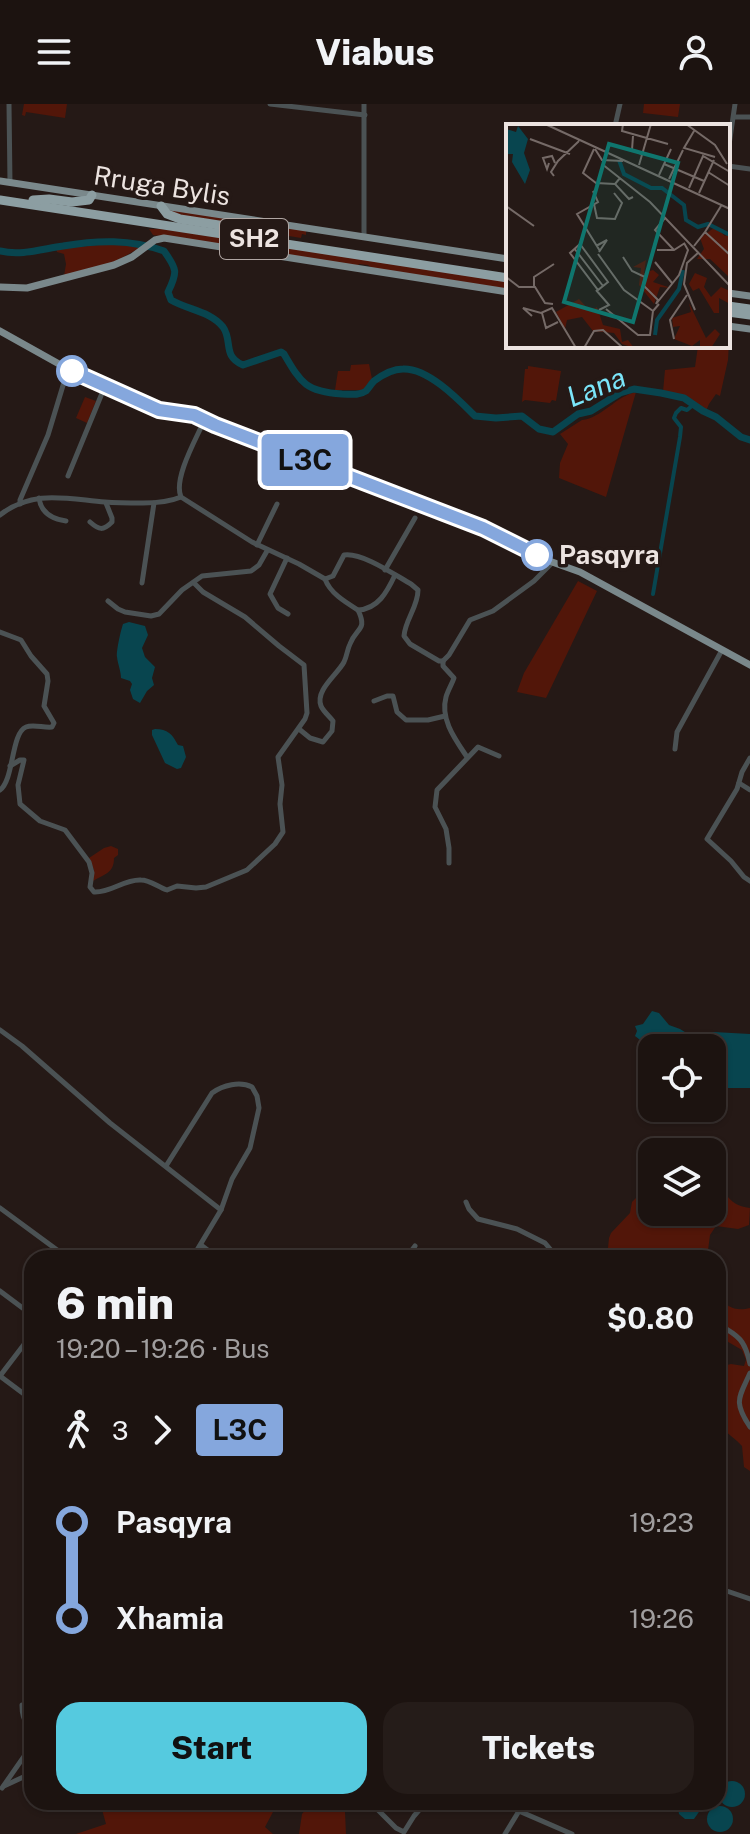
<!DOCTYPE html>
<html lang="en">
<head>
<meta charset="utf-8">
<style>
	:root { --surface:#1c1310; --page:#251c19; --text:#f1f3f6; --muted:#a09e9f; --line:#3a3230; --accent:#55cadf }
	body { margin:0; font-family:"Public Sans",sans-serif; background:var(--page); color:var(--text); height:100vh; display:flex; flex-direction:column; font-size:30px; white-space:nowrap }
	* { box-sizing:border-box; margin:0 }
	p { font-size:26px; color:var(--muted) }
	.icon { flex:none; width:44px; height:44px; fill:none; stroke:currentColor; stroke-width:2; stroke-linecap:round; stroke-linejoin:round }
	.map { position:relative; flex:1; overflow:hidden }
	.details { position:absolute; left:24px; top:1146px; width:702px; height:560px; display:flex; flex-direction:column; background:var(--surface); border-radius:24px; box-shadow:0 2px 6px #0004,0 0 0 2px var(--line) }
	.details>* { flex:none }
	.badge { padding:0 16px; border-radius:6px; font-size:28px; line-height:52px }
	.fabs { position:absolute; left:638px; top:930px; display:grid; gap:16px }
	.fabs a { display:grid; place-items:center; width:88px; height:88px; border-radius:16px; background:var(--surface); box-shadow:0 2px 6px #0004,0 0 0 2px var(--line); font-size:40px }
	.map>.badge { position:absolute; translate:-50% -50%; box-shadow:0 0 0 4px #fff }
	.legs { display:flex; align-items:center; gap:12px; height:88px; padding:0 32px; font-size:26px }
	.legs p { margin-inline-start:auto }
	.overview { display:flex; align-items:center; justify-content:space-between; height:136px; padding:0 32px }
	h1 { font-size:44px; font-weight:800; line-height:60px }
	.primary-button { display:flex; gap:16px; margin-top:auto; padding:16px 32px }
	.primary-button a { flex:1; height:92px; border-radius:24px; background:var(--accent); color:#111; font-size:32px; font-weight:800; line-height:92px; text-align:center }
	.primary-button a+a { background:var(--page); color:var(--text) }
	ul { padding:0 32px; list-style:none }
	li { display:flex; align-items:center; gap:28px; height:96px; font-size:30px }
	li i { display:grid; place-items:center; width:12px; height:100%; margin:0 10px; background:currentColor }
	li i::after { content:''; width:20px; height:20px; margin:-10px; border:6px solid; border-radius:50%; background:var(--surface) }
	li p { margin-inline-start:auto }
	li:first-child i { background:linear-gradient(#0000 50%,currentColor 0) }
	li:last-child i { background:linear-gradient(currentColor 50%,#0000 0) }
	header { display:flex; justify-content:space-between; align-items:center; height:104px; padding:0 32px; background:var(--surface); font-size:36px; font-weight:800 }
	.map>svg:first-child { display:block }
	.green { fill:#521609 }
	.water { fill:#08454f }
	.lines { fill:none; stroke-linecap:round; stroke-linejoin:round }
	.canal { stroke:#08454f; stroke-width:4 }
	.river { stroke:#08454f; stroke-width:7 }
	.minor { stroke:#4b5254; stroke-width:5 }
	.major { stroke:#7a888b; stroke-width:7 }
	.highway { stroke:#8c9ea2; stroke-width:9 }
	.line-1-casing { stroke:#fff; stroke-width:18 }
	.line-1 { stroke:#85a7dd; stroke-width:12 }
	.stop-1-dot { fill:#fff; stroke:#85a7dd; stroke-width:4 }
	.labels { text-anchor:middle; stroke-width:7; stroke-linejoin:round; paint-order:stroke }
	.shield { fill:#251916; stroke:#b0a6a3; stroke-width:2 }
	.shield-label { font-size:24px; font-weight:bold; fill:#ece3e0 }
	.street-label { font-size:26px; fill:#ece3e0; stroke:#251916 }
	.stop-label { font-size:26px; font-weight:bold; fill:#ece3e0; stroke:#251916; text-anchor:start }
	.water-label { font-size:28px; font-style:italic; fill:#7be6fa; stroke:#251916 }
	.inset-river { fill:none; stroke:#08454f; stroke-width:4 }
	.inset-road { fill:none; stroke:#756a67; stroke-width:2 }
	.view { fill:#0f766e; fill-opacity:0.15; stroke:#0f766e; stroke-width:4 }
	.inset-edge { fill:none; stroke:#ece3e0; stroke-width:4 }
</style>
</head>
<body>
<header><svg class="icon" aria-label="menu" viewBox="0 0 24 24"><path d="M4 6h16M4 12h16M4 18h16"/></svg>Viabus<svg class="icon" aria-label="person" viewBox="0 0 24 24"><circle cx="12" cy="8" r="4"/><path d="M4 21q1-7 8-7t8 7"/></svg></header>
<div class="map">
<svg width="750" height="1730" viewBox="0 0 750 1730">
	<rect width="100%" height="100%" fill="#251916"/>
	<g class="green">
		<polygon points="24,0 67,0 65,14 26,8 25,12 22,11"/>
		<polygon points="644,0 680,0 678,13 643,9"/>
		<polygon points="168,105 306,126 306,131 302,130 301,134 185,115"/>
		<polygon points="149,125 162,125 508,177 508,185 372,164 368,161 359,160 358,162 153,131"/>
		<polygon points="109,140 141,143 113,159 64,172 66,160 64,150 57,148 56,145"/>
		<polygon points="728,237 729,237 728,256 720,292 716,290 709,300 706,307 685,293 663,288 665,266 695,263 698,242 728,242"/>
		<polygon points="369,260 372,275 363,286 335,286 338,267 350,267 351,261"/>
		<polygon points="528,262 561,267 556,297 552,296 550,299 525,296 522,298 525,265 528,265"/>
		<path d="M 636,288 L 606,393 L 559,374 L 560,359 L 568,340 L 560,330 L 582,316 C 602,314 616,292 636,288 Z"/>
		<polygon points="85,293 96,297 87,319 76,314"/>
		<polygon points="578,477 597,487 546,594 517,588 524,569"/>
		<path d="M 111,742 L 118,745 L 118,751 L 114,754 C 114,769 105,770 93,777 L 94,766 L 89,754 L 104,744 Z"/>
		<path d="M 712,1069 C 726,1085 725,1101 750,1104 L 749,1121 L 738,1125 L 716,1122 L 710,1131 L 707,1154 L 673,1154 L 669,1151 L 667,1154 L 607,1154 L 609,1134 L 611,1129 L 630,1109 L 632,1098 L 636,1094 L 652,1080 L 652,1108 L 712,1108 Z"/>
		<path d="M 718,1191 C 726,1203 736,1208 750,1204 L 750,1367 L 744,1363 L 742,1342 C 736,1335 727,1330 722,1323 C 714,1313 718,1275 720,1263 L 731,1260 L 744,1262 L 746,1256 L 742,1246 L 718,1232 Z"/>
		<polygon points="100,1698 104,1698 113,1707 118,1707 129,1698 267,1698 274,1706 265,1723 273,1730 76,1730 106,1720"/>
		<polygon points="312,1698 349,1698 345,1708 346,1730 299,1730 302,1710"/>
	</g>
	<g class="water">
		<path d="M 129,518 L 145,522 L 148,531 L 142,544 L 145,553 L 155,563 L 152,574 L 154,581 L 147,587 L 140,599 L 133,595 L 130,586 L 132,580 L 130,577 L 121,574 C 121,567 118,561 117,553 C 116,547 121,526 123,520 Z"/>
		<path d="M 155,625 C 168,625 172,630 178,641 L 183,642 L 186,653 L 181,664 L 177,665 L 165,659 L 152,631 L 152,626 Z"/>
		<polygon points="652,907 659,909 669,921 680,925 688,930 714,928 750,930 750,984 726,984 714,1004 710,1007 707,1006 698,1009 699,1004 712,1004 712,944 652,945 635,932 637,927 635,922 643,920"/>
		<circle cx="732" cy="1690" r="13"/>
		<polygon points="677,1698 701,1698 701,1705 694,1715 685,1715 679,1710"/>
		<circle cx="720" cy="1715" r="13"/>
	</g>
	<g class="lines">
		<polyline class="canal" points="653,490 680,333 681,323 674,314 676,309 681,304 687,306 693,301"/>
		<path class="river" d="M 0,147 C 21,152 42,145 63,142 C 98,136 130,135 164,147 C 177,165 178,168 168,188 L 171,196 C 188,206 210,207 223,223 C 233,237 222,252 243,261 L 281,248 L 284,250 C 301,279 306,288 342,290 C 349,290 359,292 366,287 C 369,284 371,280 374,277 C 382,271 392,265 403,265 C 428,264 458,295 475,312 L 496,314 L 522,312 L 539,325 L 553,328 L 578,310 L 591,307 L 620,289 L 634,285 L 661,289 L 684,294 L 703,307 L 716,313 L 741,333 L 750,336"/>
		<g class="minor">
			<polyline points="9,0 10,79"/>
			<polyline points="270,0 365,11"/>
			<polyline points="734,13 750,13"/>
			<polyline points="615,22 620,0"/>
			<polyline points="728,48 735,0"/>
			<polyline points="728,62 750,65"/>
			<polyline points="364,133 364,0"/>
			<path d="M 204,317 C 196,335 173,375 181,393 L 252,438 L 299,460 L 325,475 C 330,489 345,498 358,506 C 378,505 387,488 395,471"/>
			<polyline points="68,372 105,282"/>
			<path d="M 39,394 C 41,409 52,415 66,417"/>
			<polyline points="20,400 20,396 48,331 68,265"/>
			<path d="M 0,411 C 33,385 67,395 105,398 C 117,399 130,399 143,399 C 156,399 169,398 181,393"/>
			<path d="M 90,418 C 99,426 103,427 112,418 L 112,414 L 106,399"/>
			<polyline points="257,441 277,400"/>
			<polyline points="287,454 270,490 278,504 288,510"/>
			<polyline points="385,466 415,414"/>
			<path d="M 325,475 L 333,472 L 344,451 C 362,448 395,471 411,480 L 418,486 C 418,503 405,516 404,532 L 410,540 L 439,557 L 443,557"/>
			<polyline points="142,479 154,399"/>
			<polyline points="108,497 118,505 125,508 151,512 159,510 182,486 202,472 251,467 259,461 267,447"/>
			<path d="M 0,528 L 21,536 L 31,552 L 47,570 L 48,577 L 44,602 L 54,619 L 52,623 C 44,624 33,620 26,623 C 11,629 14,676 0,686"/>
			<polyline points="443,557 449,551 470,516 493,507 534,477 552,459"/>
			<path d="M 443,558 L 443,562 L 454,574 C 452,580 448,586 446,593 C 440,615 455,635 467,653"/>
			<polyline points="374,597 387,592 393,592 397,608 406,616 428,616 445,612"/>
			<path d="M 299,625 L 310,634 L 323,638 L 332,627 L 333,617 C 330,613 323,607 321,602 C 315,586 337,571 344,558 C 347,552 347,546 350,540 C 356,523 368,527 358,506"/>
			<polyline points="675,645 677,628 722,546"/>
			<polyline points="750,654 742,668 737,685 707,735 731,757 744,773 750,777"/>
			<path d="M 10,662 L 20,656 L 24,656 L 18,681 L 20,700 L 40,717 L 65,726 L 89,758 L 92,769 L 90,783 L 94,788 C 111,789 124,775 141,776 C 150,776 158,783 167,786 L 177,782 L 196,784 L 206,783 L 247,766 L 275,740 L 283,728 L 280,700 L 282,681 L 278,653 L 305,615 L 307,609 L 304,561 L 279,542 L 245,513 L 203,488 L 194,479"/>
			<polyline points="739,679 750,686"/>
			<polyline points="449,759 449,744 446,725 435,703 437,686 478,643 499,652"/>
			<polyline points="0,926 22,942 110,1019 221,1106"/>
			<path d="M 166,1062 L 212,989 C 223,981 240,977 252,983 L 257,992 L 259,1004 L 250,1044 L 232,1075 L 221,1106 L 197,1146"/>
			<polyline points="466,1098 469,1105 478,1115 517,1125 545,1139 556,1152 564,1154"/>
			<polyline points="0,1104 68,1154"/>
			<polyline points="201,1141 218,1154"/>
			<polyline points="406,1154 415,1142"/>
			<polyline points="0,1187 32,1211"/>
			<path d="M 718,1220 C 739,1232 745,1236 750,1260"/>
			<path d="M 750,1269 C 739,1294 733,1297 750,1323"/>
			<polyline points="0,1272 32,1230"/>
			<polyline points="0,1272 32,1296"/>
			<polyline points="718,1484 750,1495"/>
			<path d="M 22,1601 C 22,1617 27,1617 32,1631"/>
			<polyline points="4,1682 32,1669"/>
			<polyline points="2,1684 32,1641"/>
			<polyline points="498,1698 572,1730"/>
			<polyline points="376,1704 396,1724 404,1728 414,1712 426,1698"/>
			<polyline points="505,1730 519,1707"/>
		</g>
		<g class="major">
			<polyline points="0,77 508,155"/>
			<polyline points="0,183 27,184 114,161 132,153 155,136 164,134 508,188"/>
			<polyline points="728,189 750,192"/>
			<polyline points="728,222 750,225"/>
			<path d="M 0,227 L 68,265 L 150,303 C 168,310 187,307 204,317 L 497,430 L 541,454 L 580,468 L 750,561"/>
		</g>
		<g class="highway">
			<polyline points="0,96 508,174"/>
			<polyline points="33,96 49,95 72,98 89,96 92,91"/>
			<polyline points="161,102 167,110 180,115 251,126 271,132"/>
			<polyline points="728,202 750,205"/>
			<polyline points="728,208 750,211"/>
		</g>
	</g>
	<g class="lines">
		<defs>
			<polyline id="line-1" points="72,267 159,306 194,311 215,321 483,424 537,451"/>
		</defs>
		<use href="#line-1" class="line-1-casing"/>
		<use href="#line-1" class="line-1"/>
	</g>
	<g class="stop-1-dot">
		<circle cx="72" cy="267" r="14"/>
		<circle cx="537" cy="451" r="14"/>
	</g>
	<g class="labels">
		<rect class="shield" x="220" y="115" width="68" height="40" rx="6"/>
		<g class="shield-label">
			<text x="254" y="143">SH2</text>
		</g>
		<g class="street-label">
			<text transform="translate(162 82) rotate(9)" y="9">Rruga Bylis</text>
		</g>
		<g class="stop-label">
			<text x="559" y="460">Pasqyra</text>
		</g>
		<g class="water-label">
			<text transform="translate(596 283) rotate(-22)" y="10">Lana</text>
		</g>
	</g>
	<g transform="translate(506 20)">
		<rect width="224" height="224" fill="#251916"/>
		<path d="M 209,103 L 219,112 L 224,108 L 222,152 L 204,135 L 191,135 L 198,125 L 194,114 ZM 140,136 L 138,149 L 147,146 L 153,151 L 147,158 L 165,164 L 154,163 L 148,180 L 133,161 L 135,144 L 127,143 ZM 189,149 L 201,154 L 198,163 L 205,173 L 215,163 L 224,167 L 224,180 L 213,174 L 213,189 L 208,189 L 193,164 L 187,167 L 183,160 ZM 73,175 L 84,187 L 91,183 L 97,201 L 114,205 L 116,218 L 122,216 L 128,224 L 116,220 L 108,209 L 87,207 L 76,193 L 61,196 L 59,205 L 50,188 ZM 183,179 L 200,214 L 209,205 L 214,210 L 205,224 L 194,224 L 194,216 L 186,222 L 168,215 L 174,202 L 167,203 L 166,194 L 185,188 Z" fill="#521609"/>
		<path d="M 12,2 L 22,15 L 18,29 L 24,46 L 19,60 L 6,38 L 7,30 L 0,30 L 0,5 L 10,8 Z" fill="#08454f"/>
		<path class="inset-river" d="M 113,36 L 118,50 L 145,64 L 156,64 L 178,81 L 180,96 L 192,103 L 202,100 L 224,111M 149,211 L 151,196 L 173,165 L 177,146"/>
		<path class="inset-road" d="M 39,0 L 224,85M 117,0 L 116,7 L 162,20M 180,0 L 209,21 L 221,40M 188,7 L 178,24 L 209,33M 127,12 L 126,26 L 136,30M 24,15 L 64,30M 88,25 L 77,49 L 90,59 L 109,60M 89,25 L 96,36 L 117,37M 43,39 L 41,45 L 37,34 L 46,32 L 49,39M 96,40 L 144,78 L 224,162M 158,40 L 198,57M 133,41 L 145,0M 202,48 L 224,62M 153,51 L 165,25M 48,52 L 45,48 L 52,37 L 73,17M 114,54 L 109,60 L 123,75 L 127,73M 163,55 L 177,26M 183,64 L 197,32 L 224,48M 87,67 L 92,78 L 71,90 L 94,127M 193,69 L 208,36M 88,80 L 91,94 L 109,95 L 116,79 L 108,69M 0,82 L 28,102M 159,94 L 149,106 L 168,126M 199,108 L 215,82M 74,120 L 102,158 L 92,166 L 64,129 ZM 90,122 L 101,116 L 93,128M 188,122 L 199,108 L 224,131M 68,124 L 97,162M 151,126 L 168,126 L 179,119M 92,130 L 118,166 L 147,187M 117,133 L 126,147 L 139,153 L 137,161 L 152,176 L 150,180 L 173,151 L 182,126 L 178,119M 149,138 L 166,159M 0,153 L 13,163 L 29,163 L 39,179 L 47,180M 28,162 L 28,153 L 48,140M 90,166 L 103,181 L 93,186M 100,185 L 132,211 L 144,211 L 147,187 L 153,180M 189,186 L 178,160 L 181,139 L 193,128M 36,189 L 40,204 L 52,198M 26,192 L 17,184 L 35,189 L 46,184 L 70,224M 168,215 L 164,196 L 181,171M 78,224 L 88,207 L 97,206 L 117,224"/>
		<path class="view" d="M 103,20 L 172,39 L 127,198 L 58,178 Z"/>
		<rect width="224" height="224" class="inset-edge"/>
	</g>
</svg>
<div class="fabs">
<a><svg class="icon" aria-label="locate" viewBox="0 0 24 24"><circle cx="12" cy="12" r="6"/><path d="M12 2v4M12 18v4M2 12h4M18 12h4"/></svg></a>
<a><svg class="icon" aria-label="layers" viewBox="0 0 24 24"><path d="M12 4l9 5-9 5-9-5zM3 14l9 5 9-5"/></svg></a>
</div>
<b class="badge" style="left:305px;top:356px;background:#85a7dd;color:#111">L3C</b>
<section class="details">
<div class="overview"><div><h1>6 min</h1><p>19:20 – 19:26 · Bus</p></div><b>$0.80</b></div>
<div class="legs"><svg class="icon" aria-label="walk" viewBox="0 0 24 24"><circle cx="13" cy="4" r="2"/><path d="M13 8l-2 6 4 7M11 14l-3 7M7 12l3-4h3l4 4"/></svg>3<svg class="icon" aria-label="forward" viewBox="0 0 24 24"><path d="M9 5l7 7-7 7"/></svg><b class="badge" style="background:#85a7dd;color:#111">L3C</b></div>
<ul>
<li><i style="color:#85a7dd"></i><b>Pasqyra</b><p>19:23</p></li>
<li><i style="color:#85a7dd"></i><b>Xhamia</b><p>19:26</p></li>
</ul>
<div class="primary-button"><a>Start</a><a>Tickets</a></div>
</section>
</div>
</body>
</html>
